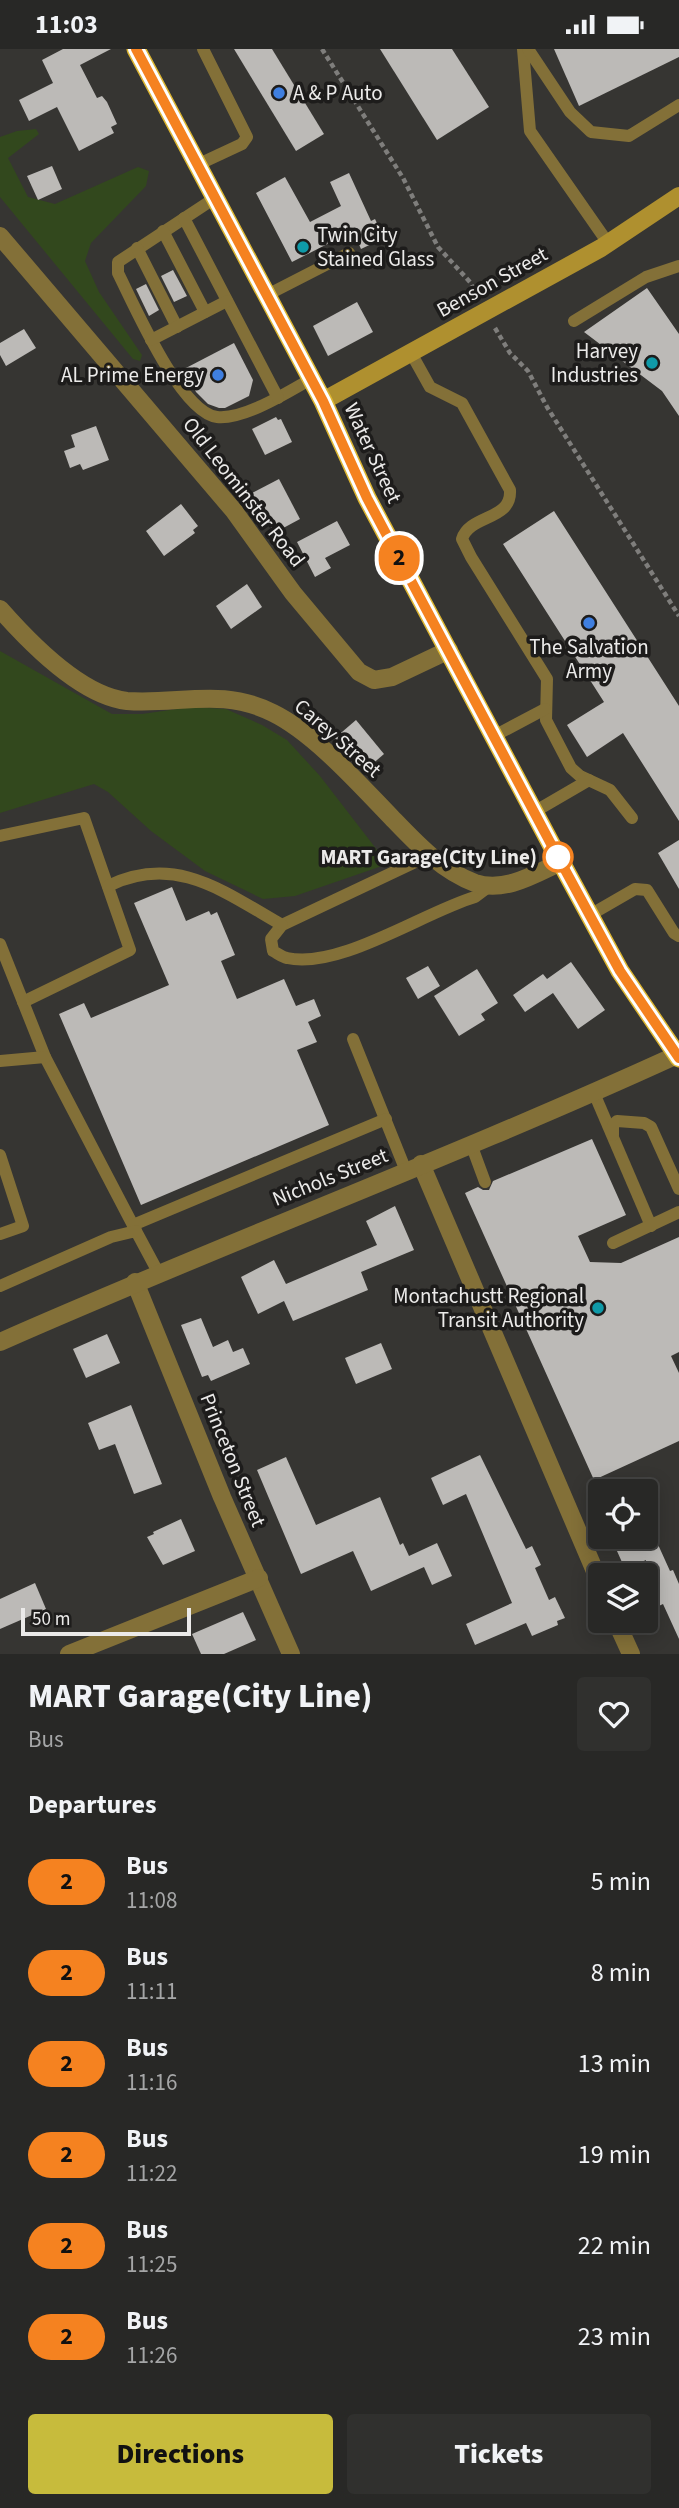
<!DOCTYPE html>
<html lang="en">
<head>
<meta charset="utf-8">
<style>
	:root { --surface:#282826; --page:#30302e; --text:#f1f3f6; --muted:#a5a6a7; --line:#444443; --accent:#c7bb3c }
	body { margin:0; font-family:"Source Sans 3",sans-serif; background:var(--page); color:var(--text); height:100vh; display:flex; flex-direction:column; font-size:26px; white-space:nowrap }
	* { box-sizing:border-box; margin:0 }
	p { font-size:23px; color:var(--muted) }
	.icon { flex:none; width:38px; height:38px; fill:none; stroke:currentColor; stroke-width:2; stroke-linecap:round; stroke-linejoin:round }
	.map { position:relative; height:1605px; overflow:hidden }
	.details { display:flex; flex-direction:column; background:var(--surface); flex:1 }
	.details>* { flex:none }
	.badge { padding:0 14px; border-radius:23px; font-size:24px; line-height:46px }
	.controls { position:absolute; left:588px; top:1430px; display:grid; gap:14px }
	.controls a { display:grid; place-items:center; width:70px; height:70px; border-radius:7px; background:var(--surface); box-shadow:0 4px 18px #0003,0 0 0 2px var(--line); font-size:35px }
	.scale { position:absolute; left:21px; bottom:18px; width:170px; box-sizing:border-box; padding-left:7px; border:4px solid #ebeae9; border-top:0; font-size:19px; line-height:24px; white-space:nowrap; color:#ebeae9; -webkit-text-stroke:5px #1d1c1b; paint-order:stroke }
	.map>.badge { position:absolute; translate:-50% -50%; box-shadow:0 0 0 4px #fff }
	h2 { padding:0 28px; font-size:26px; line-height:63px }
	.round { display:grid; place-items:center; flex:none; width:74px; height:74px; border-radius:7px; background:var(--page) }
	.summary { display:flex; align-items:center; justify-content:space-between; height:119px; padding:0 28px }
	h1 { font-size:33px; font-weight:800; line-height:52px }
	.button { display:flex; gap:14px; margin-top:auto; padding:14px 28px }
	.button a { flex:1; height:80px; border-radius:7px; background:var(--accent); color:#111; font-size:28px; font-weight:800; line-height:80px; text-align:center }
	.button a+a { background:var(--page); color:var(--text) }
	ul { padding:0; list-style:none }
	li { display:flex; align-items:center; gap:21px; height:91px; padding:0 28px }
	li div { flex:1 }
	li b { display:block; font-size:26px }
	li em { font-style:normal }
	li .badge { min-width:77px; font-weight:700; text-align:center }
	.status { display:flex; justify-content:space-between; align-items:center; height:49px; padding:0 35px; background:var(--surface); direction:ltr }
	.status svg { height:19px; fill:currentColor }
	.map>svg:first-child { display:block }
	.green { fill:#32481d }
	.building { fill:#bcbab7 }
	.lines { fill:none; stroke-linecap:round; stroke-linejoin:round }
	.path { stroke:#7f7e7c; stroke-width:4.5; stroke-dasharray:5 3.5; stroke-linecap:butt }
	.service { stroke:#837038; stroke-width:12 }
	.minor { stroke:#837038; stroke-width:18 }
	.tertiary { stroke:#837038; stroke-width:18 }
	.secondary { stroke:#af902f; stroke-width:18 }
	.trunk { stroke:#dcb532; stroke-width:19 }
	.line-casing { stroke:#fff; stroke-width:16 }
	.line { stroke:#f58220; stroke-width:10 }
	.shop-dot { fill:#3f7fe0; stroke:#1d1c1b; stroke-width:2.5 }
	.culture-dot { fill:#0f9aa8; stroke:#1d1c1b; stroke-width:2.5 }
	.stop-dot { fill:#fff; stroke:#f58220; stroke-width:3.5 }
	.labels { text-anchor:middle; stroke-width:7; stroke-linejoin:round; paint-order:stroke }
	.poi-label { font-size:21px; fill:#ebeae9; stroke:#1d1c1b; text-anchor:end }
	.street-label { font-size:21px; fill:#ebeae9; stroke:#1d1c1b }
	.stop-label { font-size:21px; font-weight:bold; fill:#ebeae9; stroke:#1d1c1b; text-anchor:end }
</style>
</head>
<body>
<div class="status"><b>11:03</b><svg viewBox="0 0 49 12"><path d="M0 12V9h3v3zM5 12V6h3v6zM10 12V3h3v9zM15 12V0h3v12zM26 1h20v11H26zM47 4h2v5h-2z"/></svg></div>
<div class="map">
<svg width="679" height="1605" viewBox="0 0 679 1605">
	<rect width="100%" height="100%" fill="#363532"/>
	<g class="green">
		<polygon points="36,80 39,85 8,109 28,148 55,155 138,118 149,122 146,137 91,194 85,212 99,243 142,306 140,312 133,310 0,148 0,88 17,82"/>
		<polygon points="0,602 112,665 142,665 191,658 226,660 262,676 287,691 320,727 381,806 382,817 295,847 263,850 205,822 151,782 108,743 94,735 0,764"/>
	</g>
	<g class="building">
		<polygon points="63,0 111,0 80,16 97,49 102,47 107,53 117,75 111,78 114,84 79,102 57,58 29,72 19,51 53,34 42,11"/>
		<polygon points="234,0 272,0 324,85 296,102"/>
		<polygon points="380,0 452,0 489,58 437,91"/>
		<polygon points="554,0 679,0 679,8 579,57"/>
		<polygon points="52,117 62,140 38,151 27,127"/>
		<polygon points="349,124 371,172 375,170 384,189 361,200 353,182 292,213 256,144 285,128 310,173 341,157 330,133"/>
		<polygon points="173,221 187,247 174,253 161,227"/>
		<polygon points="146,235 159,261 149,267 136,240"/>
		<polygon points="647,239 679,285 679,367 662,342 584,283"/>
		<polygon points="357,253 373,283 328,307 313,277"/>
		<polygon points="24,280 36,299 6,317 0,306 0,294"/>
		<polygon points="234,294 253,331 249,347 225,359 219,359 208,355 196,343 184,320"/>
		<polygon points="276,368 278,371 281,370 292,393 265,406 252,380"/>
		<polygon points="96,377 109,411 83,421 80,415 70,419 64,402 75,398 71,386"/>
		<polygon points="279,430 300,470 274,484 252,444"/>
		<polygon points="181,455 198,477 193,481 195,484 164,507 146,482"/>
		<polygon points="554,462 679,657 679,772 623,684 587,708 567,676 604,653 503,495"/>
		<polygon points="337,472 350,496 325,509 331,519 315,528 297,493"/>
		<polygon points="247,535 262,558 231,580 216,557"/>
		<polygon points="356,671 384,705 363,723 335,689"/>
		<polygon points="679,791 679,840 658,804"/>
		<polygon points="172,838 186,872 209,862 211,866 217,863 235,906 221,912 237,950 284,930 296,957 314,950 321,967 308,973 317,993 297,1001 329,1076 141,1156 59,965 84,954 91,969 169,936 134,854"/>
		<polygon points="571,913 605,961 578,980 553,944 525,963 513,946 543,925 547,930"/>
		<polygon points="428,917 440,937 418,950 406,929"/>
		<polygon points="477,920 498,954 481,965 485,971 459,987 434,947"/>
		<polygon points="592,1090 626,1166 578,1187 590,1213 621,1214 679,1188 679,1303 671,1307 679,1324 679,1392 594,1431 465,1144 478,1138 483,1141 489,1141 493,1132"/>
		<polygon points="395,1157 414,1201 361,1223 368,1241 293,1272 284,1252 258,1265 241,1228 274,1211 286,1235 377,1196 366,1172"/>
		<polygon points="201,1269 213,1298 228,1291 233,1303 243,1299 250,1315 211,1332 208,1326 202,1328 181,1276"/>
		<polygon points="107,1285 120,1314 86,1329 73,1300"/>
		<polygon points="381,1294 392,1320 356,1335 345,1309"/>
		<polygon points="131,1356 162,1435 134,1445 115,1395 99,1401 88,1374"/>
		<polygon points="480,1406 526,1500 532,1497 541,1516 535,1519 549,1551 555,1548 565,1569 557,1572 558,1576 532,1587 526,1574 475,1596 466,1575 512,1554 466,1445 443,1456 431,1429"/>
		<polygon points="286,1408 316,1476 380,1448 400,1496 403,1494 409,1507 437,1494 452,1527 432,1536 424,1518 371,1542 353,1502 301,1525 257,1421"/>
		<polygon points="646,1469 670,1522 673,1521 679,1535 679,1590 663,1555 646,1563 646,1511 625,1520 613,1493 626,1488 646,1488"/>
		<polygon points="181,1470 195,1502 163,1516 147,1488 154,1485 153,1483"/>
		<polygon points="35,1534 46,1560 0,1580 0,1550"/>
		<polygon points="243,1563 256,1591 224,1605 201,1605 192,1585"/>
	</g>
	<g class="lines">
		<g class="path">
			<polyline points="322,0 403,129 438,198 470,233 477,247"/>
			<polyline points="495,279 510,304 528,322 547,358 679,567"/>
		</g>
		<g class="service">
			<polyline points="523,0 530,82 608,194"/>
			<polyline points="528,0 570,63 591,83 629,87 679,56"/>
			<polyline points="197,116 242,95 247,88 203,0"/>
			<path d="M 215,149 L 118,213 L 118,224 C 134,256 181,364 217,368 C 244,371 288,343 311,330"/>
			<polyline points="184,169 278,349"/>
			<polyline points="163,182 205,263"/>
			<polyline points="137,199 177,278"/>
			<polyline points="267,246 349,204"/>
			<polyline points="574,272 646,228 679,217"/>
			<polyline points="151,291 227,252"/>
			<path d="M 411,304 L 430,338 L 462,354 L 510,441 C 512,472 470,465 462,490 L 471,508 L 547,630 L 546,671 L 571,719 L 580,727 L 610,741 L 632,769"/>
			<polyline points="494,687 545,660"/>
			<polyline points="534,763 589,731"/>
			<polyline points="0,787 84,769 130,901 23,953"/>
			<path d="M 430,806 L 282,876 L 271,890 L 273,902 C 277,904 282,908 287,909 C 339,921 424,863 475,848 L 491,836"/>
			<path d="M 108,837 C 176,804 224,843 282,876"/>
			<polyline points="590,866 635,840 647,841 674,884 679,887"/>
			<polyline points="0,895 45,1008 136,1182"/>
			<polyline points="353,990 406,1122"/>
			<polyline points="0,1012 45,1008"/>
			<polyline points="594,1044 651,1177"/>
			<polyline points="613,1086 613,1076 617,1072 644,1074 651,1078 679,1140"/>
			<polyline points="471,1095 485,1133"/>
			<polyline points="0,1106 23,1177 0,1185"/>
			<polyline points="133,1176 386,1070"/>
			<polyline points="613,1194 679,1163"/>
			<polyline points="0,1237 111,1188 136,1182 158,1223"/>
		</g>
		<g class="minor">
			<polyline points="0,187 234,462 293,544 359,623 374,631 392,628 449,601"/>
			<path d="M 0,560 C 29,593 81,647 127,652 C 179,656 222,638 273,664 C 314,684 360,736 392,769 C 416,794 442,822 475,834 C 505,844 535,825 561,813"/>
			<polyline points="421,1115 600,1534"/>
			<polyline points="135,1233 222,1448 291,1605"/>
			<polyline points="616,1572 631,1605"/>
			<polyline points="69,1605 259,1529"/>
		</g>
		<path class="tertiary" d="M 0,1293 C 224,1194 454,1108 677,1006"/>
		<polyline class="secondary" points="323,352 601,199 679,147"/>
		<polyline class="trunk" points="136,0 323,352 367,449 551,795 620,922 679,1009"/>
	</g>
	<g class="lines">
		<defs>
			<polyline id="line" points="136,0 323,352 367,449 551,795 620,922 679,1009"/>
		</defs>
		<use href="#line" class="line-casing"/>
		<use href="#line" class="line"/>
	</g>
	<g class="shop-dot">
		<circle cx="279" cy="44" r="7"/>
		<circle cx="218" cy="326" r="7"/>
		<circle cx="589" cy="574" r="7"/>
	</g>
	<g class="culture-dot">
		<circle cx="303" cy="198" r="7"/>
		<circle cx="652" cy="314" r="7"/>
		<circle cx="598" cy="1259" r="7"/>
	</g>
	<circle class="stop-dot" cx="558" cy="808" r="14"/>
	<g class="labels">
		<g class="poi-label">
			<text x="293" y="51" text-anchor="start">A &amp; P Auto</text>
			<text x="317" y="193" text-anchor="start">Twin City<tspan x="317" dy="24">Stained Glass</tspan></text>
			<text x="638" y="309">Harvey<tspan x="638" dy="24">Industries</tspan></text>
			<text x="204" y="333">AL Prime Energy</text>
			<text x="589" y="605" text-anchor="middle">The Salvation<tspan x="589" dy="24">Army</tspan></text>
			<text x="584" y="1254">Montachustt Regional<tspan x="584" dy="24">Transit Authority</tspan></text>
		</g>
		<g class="street-label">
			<text transform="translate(492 233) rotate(-29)" y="7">Benson Street</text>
			<text transform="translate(373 404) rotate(65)" y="7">Water Street</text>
			<text transform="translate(244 443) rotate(52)" y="7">Old Leominster Road</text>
			<text transform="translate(338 689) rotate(41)" y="7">Carey Street</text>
			<text transform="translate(330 1128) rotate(-22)" y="7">Nichols Street</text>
			<text transform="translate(233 1411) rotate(68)" y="7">Princeton Street</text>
		</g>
		<g class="stop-label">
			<text x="537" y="815">MART Garage(City Line)</text>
		</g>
	</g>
</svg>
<div class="controls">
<a><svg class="icon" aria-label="locate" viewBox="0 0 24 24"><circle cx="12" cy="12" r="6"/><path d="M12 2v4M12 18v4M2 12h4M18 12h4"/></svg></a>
<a><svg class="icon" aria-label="layers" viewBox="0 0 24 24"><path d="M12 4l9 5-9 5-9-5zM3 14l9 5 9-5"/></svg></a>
</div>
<div class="scale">50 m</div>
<b class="badge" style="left:399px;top:509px;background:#f58220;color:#111">2</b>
</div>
<section class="details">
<div class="summary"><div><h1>MART Garage(City Line)</h1><p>Bus</p></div><a class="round"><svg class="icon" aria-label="heart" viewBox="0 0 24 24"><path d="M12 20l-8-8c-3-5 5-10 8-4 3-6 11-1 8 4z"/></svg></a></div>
<h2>Departures</h2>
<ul>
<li><span class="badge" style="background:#f58220;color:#111">2</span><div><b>Bus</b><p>11:08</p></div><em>5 min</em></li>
<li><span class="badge" style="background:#f58220;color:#111">2</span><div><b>Bus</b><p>11:11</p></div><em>8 min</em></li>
<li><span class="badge" style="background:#f58220;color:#111">2</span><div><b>Bus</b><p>11:16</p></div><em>13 min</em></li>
<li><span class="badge" style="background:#f58220;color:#111">2</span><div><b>Bus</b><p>11:22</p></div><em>19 min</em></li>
<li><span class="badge" style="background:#f58220;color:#111">2</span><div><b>Bus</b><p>11:25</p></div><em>22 min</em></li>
<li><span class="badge" style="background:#f58220;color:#111">2</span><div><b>Bus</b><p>11:26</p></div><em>23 min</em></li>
</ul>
<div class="button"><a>Directions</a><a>Tickets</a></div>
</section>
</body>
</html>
